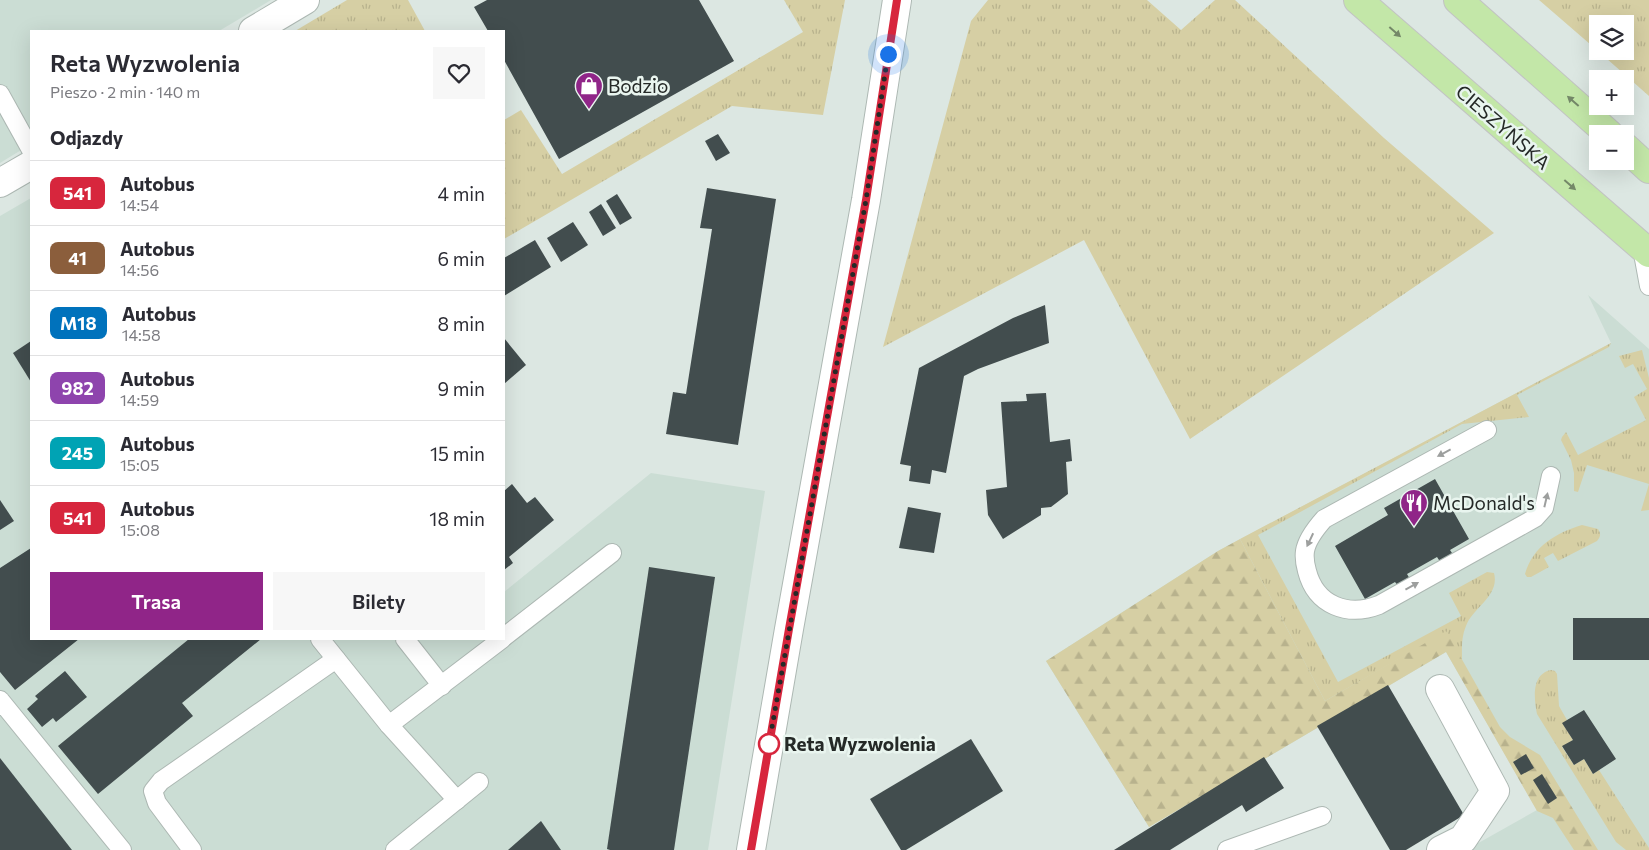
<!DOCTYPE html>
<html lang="pl">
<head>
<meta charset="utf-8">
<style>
	:root { --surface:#fff; --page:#f7f7f7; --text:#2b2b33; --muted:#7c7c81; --line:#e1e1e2; --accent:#902588 }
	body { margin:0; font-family:Commissioner,sans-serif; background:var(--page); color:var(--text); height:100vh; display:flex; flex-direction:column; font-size:19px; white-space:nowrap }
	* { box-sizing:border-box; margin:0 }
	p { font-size:16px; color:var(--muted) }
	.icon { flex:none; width:28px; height:28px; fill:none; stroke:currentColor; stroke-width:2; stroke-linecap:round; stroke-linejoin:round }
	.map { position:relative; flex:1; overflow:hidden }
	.panel { position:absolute; left:30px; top:30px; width:475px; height:610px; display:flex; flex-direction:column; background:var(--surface); border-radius:0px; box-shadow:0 5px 20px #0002 }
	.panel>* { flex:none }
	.badge { padding:0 10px; border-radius:8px; font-size:18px; line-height:32px }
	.tools { position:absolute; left:1589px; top:15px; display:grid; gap:10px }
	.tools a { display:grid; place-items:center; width:45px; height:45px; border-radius:0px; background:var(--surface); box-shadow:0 5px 20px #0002; font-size:25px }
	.you { position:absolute; width:25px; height:25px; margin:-12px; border:4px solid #fff; border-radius:50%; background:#1a73e8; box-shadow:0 0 0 8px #1a73e833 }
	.map>.badge { position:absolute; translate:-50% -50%; box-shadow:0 0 0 2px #fff }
	h2 { padding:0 20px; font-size:19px; line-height:45px }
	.round { display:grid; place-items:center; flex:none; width:52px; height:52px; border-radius:0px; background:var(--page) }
	.headline { display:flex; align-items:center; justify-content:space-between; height:85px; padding:0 20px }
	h1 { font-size:24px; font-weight:600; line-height:38px }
	.button { display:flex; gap:10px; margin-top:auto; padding:10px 20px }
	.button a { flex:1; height:58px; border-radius:0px; background:var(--accent); color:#fff; font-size:20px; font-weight:600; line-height:58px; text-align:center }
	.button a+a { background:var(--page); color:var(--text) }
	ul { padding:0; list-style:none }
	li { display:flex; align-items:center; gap:15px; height:65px; padding:0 20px; border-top:1px solid var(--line) }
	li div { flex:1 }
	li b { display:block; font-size:19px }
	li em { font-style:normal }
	li .badge { min-width:55px; font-weight:700; text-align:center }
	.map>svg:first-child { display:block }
	.built { fill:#cbddd4 }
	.grass { fill:url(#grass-tufts) }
	.forest { fill:url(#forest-firs) }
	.building { fill:#424d4e }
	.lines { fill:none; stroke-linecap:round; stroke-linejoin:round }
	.service-casing { stroke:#adb8b3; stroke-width:20 }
	.minor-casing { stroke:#adb8b3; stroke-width:30 }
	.tertiary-casing { stroke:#adb8b3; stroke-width:30 }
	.primary-casing { stroke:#c2c3c3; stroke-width:30 }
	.service { stroke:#fff; stroke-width:18 }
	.minor { stroke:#fff; stroke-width:28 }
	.tertiary { stroke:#fff; stroke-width:28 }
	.primary { stroke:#c3e7a8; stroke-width:28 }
	.oneway { fill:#748868 }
	.oneway2 { fill:#9d9f9e }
	.line-casing { stroke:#fff; stroke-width:11 }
	.line { stroke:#d7263d; stroke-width:8 }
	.walk { stroke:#252927; stroke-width:5; stroke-dasharray:0 9 }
	.stop-dot { fill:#fff; stroke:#d7263d; stroke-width:2.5 }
	.labels { text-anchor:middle; stroke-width:5; stroke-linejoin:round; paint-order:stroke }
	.poi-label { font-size:19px; fill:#252927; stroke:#e9f5ef; text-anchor:start }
	.street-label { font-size:19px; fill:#252927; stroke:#e9f5ef }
	.stop-label { font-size:19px; font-weight:bold; fill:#252927; stroke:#e9f5ef; text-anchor:start }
</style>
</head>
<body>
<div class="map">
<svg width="1649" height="850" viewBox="0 0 1649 850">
	<defs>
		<pattern id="grass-tufts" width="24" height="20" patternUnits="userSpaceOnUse" patternTransform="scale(1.25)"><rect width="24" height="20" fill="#d6cfa4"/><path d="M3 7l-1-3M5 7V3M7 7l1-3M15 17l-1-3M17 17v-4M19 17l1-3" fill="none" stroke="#b8b28d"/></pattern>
		<pattern id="forest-firs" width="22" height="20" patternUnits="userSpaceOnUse" patternTransform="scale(1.25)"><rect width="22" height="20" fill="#d6cfa4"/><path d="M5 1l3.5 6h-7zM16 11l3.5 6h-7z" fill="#b8b28d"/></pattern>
	</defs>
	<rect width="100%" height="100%" fill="#dce7e2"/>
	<g class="built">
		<polygon points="0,0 271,0 219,31 31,31 31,144 0,163"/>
		<polygon points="31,198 31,639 504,639 504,592 651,473 765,491 708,850 0,850 0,216"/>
		<polygon points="1588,295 1649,349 1649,850 1466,850 1537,810 1446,652 1149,827 1046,661 1218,551 1611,343"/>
	</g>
	<g class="grass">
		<polygon points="347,0 408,0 425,31 295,31"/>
		<polygon points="784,0 845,0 823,115 732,106 504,239 504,120 521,110 562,174 803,32"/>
		<polygon points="988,0 1147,0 1181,30 1215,0 1235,0 1384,138 1494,233 1190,439 1084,240 883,347 971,21"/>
		<polygon points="1539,0 1649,0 1649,96 1598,51 1625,51 1625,24 1598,24 1598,51"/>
		<path d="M 1611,343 L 1609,347 L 1517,395 L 1529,417 L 1462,424 L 1258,535 L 1338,682 L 1461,616 L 1449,593 L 1487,572 L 1494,573 C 1500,596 1473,607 1466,626 C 1461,638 1462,649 1462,662 L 1446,632 L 1325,701 L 1240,539 Z"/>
		<polygon points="1642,350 1649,378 1649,510 1641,511 1649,484 1587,465 1578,492 1574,491 1574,473 1571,460 1561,440 1562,437 1566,432 1578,455 1646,420 1634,397 1647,389 1633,364 1625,368 1619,356"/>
		<path d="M 1582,525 L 1598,529 C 1601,534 1601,536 1597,541 L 1558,561 L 1553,553 L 1544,558 L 1549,567 L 1531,577 L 1527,577 L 1525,574 C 1533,546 1556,533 1582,525 Z"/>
		<path d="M 1551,670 L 1555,671 L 1557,674 L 1559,706 L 1567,720 L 1563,724 L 1573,740 L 1562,747 L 1574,765 L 1584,759 L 1593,774 L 1599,770 L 1649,848 L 1649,850 L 1626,850 L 1616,842 L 1537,714 C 1534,699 1531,674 1551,670 Z"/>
	</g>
	<polygon class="forest" points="1240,539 1325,701 1446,631 1500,727 1510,737 1540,755 1598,850 1574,850 1553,818 1537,811 1446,652 1149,827 1046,661 1218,551"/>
	<g class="building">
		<polygon points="487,0 699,0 734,61 559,159 504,60 504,31 488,31 474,7"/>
		<polygon points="718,134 730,153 716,161 705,141"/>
		<polygon points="707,188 776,199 738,445 666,434 673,392 686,394 712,229 700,228"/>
		<polygon points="617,194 632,218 620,225 606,201"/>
		<polygon points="601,204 616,228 603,236 589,212"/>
		<polygon points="573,222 588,245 561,262 547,238"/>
		<polygon points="535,240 551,267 504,296 504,258"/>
		<polygon points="1045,305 1049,343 978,369 964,376 946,473 932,470 930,484 909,481 911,466 900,464 919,368 1013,318"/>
		<polygon points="504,338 526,365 504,384"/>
		<polygon points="31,341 31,382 13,353"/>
		<polygon points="1046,393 1050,442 1070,439 1072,461 1066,462 1068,494 1051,507 1041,508 1041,515 1003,539 988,515 986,490 1007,487 1001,402 1027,401 1026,394"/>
		<polygon points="1435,479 1469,539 1450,550 1454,556 1441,563 1437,557 1407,574 1411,581 1399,587 1395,582 1365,599 1335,546 1388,515 1384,508"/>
		<polygon points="512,484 527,503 535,497 554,520 509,557 513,563 504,570 504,491"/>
		<polygon points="0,500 14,521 0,530"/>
		<polygon points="908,507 941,513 934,553 899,548"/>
		<polygon points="31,548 31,639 79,639 15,690 0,672 0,568"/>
		<polygon points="649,567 715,577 674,850 610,850 607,849"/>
		<rect x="1573" y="618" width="76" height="42"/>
		<polygon points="189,639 261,639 182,703 193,716 98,794 58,746"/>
		<polygon points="65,671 87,697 56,722 53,718 42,727 27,709 38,699 35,696"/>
		<polygon points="1388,685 1464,815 1406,850 1390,850 1317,726"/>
		<polygon points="1584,710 1616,759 1593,774 1584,759 1574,765 1562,746 1573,740 1562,723"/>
		<polygon points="971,739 1003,791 906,850 901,850 870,799"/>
		<polygon points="1526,754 1534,768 1521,775 1513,762"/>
		<polygon points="1264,757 1284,788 1246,812 1242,805 1170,850 1114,850"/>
		<polygon points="0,758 72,850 0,850"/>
		<polygon points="1542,774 1557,798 1548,804 1533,780"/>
		<polygon points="541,821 561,850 508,850"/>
	</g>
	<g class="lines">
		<defs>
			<g id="service">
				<polyline points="0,94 31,150"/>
				<polyline points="1642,248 1649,286"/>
				<path d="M 1487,430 L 1324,519 C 1316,528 1307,539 1305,551 C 1304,558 1305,564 1307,571 C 1316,606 1348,617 1379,605 L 1535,518 L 1544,508 L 1551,476"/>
				<polyline points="504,637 612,553"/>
				<polyline points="320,639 389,725 457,800"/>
				<polyline points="405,639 442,686"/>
				<polyline points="0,700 122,850"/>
				<polyline points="389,725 502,639"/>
				<polyline points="192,850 157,803 153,791 161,781 336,659"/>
				<polyline points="395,850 479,782"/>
				<polyline points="1227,850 1322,816"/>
			</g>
			<g id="minor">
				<polyline points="253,31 305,0"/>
				<polyline points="0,183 31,165"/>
				<polyline points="1440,689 1495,791 1463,839 1441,850"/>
			</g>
			<polyline id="tertiary" points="751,850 789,629 866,200 897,0"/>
			<g id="primary">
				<polyline points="1358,0 1649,253"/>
				<polyline points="1458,0 1609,134"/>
				<polyline points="1625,147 1649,169"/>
			</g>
		</defs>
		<use href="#service" class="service-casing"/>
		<use href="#minor" class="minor-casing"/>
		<use href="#tertiary" class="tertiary-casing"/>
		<use href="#primary" class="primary-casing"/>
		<use href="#service" class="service"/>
		<use href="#minor" class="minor"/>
		<use href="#tertiary" class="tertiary"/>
		<use href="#primary" class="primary"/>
	</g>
	<defs><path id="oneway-solid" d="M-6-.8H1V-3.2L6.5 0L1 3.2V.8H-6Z" transform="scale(1.25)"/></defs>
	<g class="oneway">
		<use href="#oneway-solid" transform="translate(1395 32) rotate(41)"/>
		<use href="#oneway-solid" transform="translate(1573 101) rotate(-139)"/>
		<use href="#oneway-solid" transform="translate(1570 185) rotate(41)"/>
	</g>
	<g class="oneway2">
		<use href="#oneway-solid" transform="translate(1444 453) rotate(152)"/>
		<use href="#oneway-solid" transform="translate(1546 500) rotate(-77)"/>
		<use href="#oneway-solid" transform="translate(1310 540) rotate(115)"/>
		<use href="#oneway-solid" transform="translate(1412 586) rotate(-29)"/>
	</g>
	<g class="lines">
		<defs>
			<polyline id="line" points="751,850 789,629 866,200 897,0"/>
		</defs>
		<use href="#line" class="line-casing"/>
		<use href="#line" class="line"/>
		<polyline class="walk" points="769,744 866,200 888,54"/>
	</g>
	<defs>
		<symbol id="shop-pin" viewBox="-11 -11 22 30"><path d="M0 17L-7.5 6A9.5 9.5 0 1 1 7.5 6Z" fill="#902588" stroke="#e9f5ef"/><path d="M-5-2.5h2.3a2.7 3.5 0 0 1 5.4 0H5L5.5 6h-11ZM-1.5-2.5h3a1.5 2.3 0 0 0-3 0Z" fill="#fff"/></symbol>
		<symbol id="restaurant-pin" viewBox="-11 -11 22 30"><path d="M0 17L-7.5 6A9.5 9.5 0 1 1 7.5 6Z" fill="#902588" stroke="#e9f5ef"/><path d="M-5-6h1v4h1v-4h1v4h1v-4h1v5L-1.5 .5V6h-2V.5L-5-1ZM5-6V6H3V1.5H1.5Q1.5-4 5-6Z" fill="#fff"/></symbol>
	</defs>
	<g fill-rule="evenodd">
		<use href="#shop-pin" x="573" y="70" width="32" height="43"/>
		<use href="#restaurant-pin" x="1398" y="487" width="32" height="43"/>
	</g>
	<circle class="stop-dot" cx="769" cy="744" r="10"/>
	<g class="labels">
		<g class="poi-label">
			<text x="608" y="93">Bodzio</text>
			<text x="1433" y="510">McDonald's</text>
		</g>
		<g class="street-label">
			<text transform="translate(1503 127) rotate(41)" y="7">CIESZYŃSKA</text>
		</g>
		<g class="stop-label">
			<text x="784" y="751">Reta Wyzwolenia</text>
		</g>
	</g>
</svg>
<div class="tools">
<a><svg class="icon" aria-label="layers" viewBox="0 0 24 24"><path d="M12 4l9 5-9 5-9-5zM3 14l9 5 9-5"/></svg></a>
<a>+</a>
<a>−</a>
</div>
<div class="you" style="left:888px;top:54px"></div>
<section class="panel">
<div class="headline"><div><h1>Reta Wyzwolenia</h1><p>Pieszo · 2 min · 140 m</p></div><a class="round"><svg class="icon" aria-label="heart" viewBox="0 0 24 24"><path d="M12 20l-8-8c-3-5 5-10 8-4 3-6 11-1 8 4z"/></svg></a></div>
<h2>Odjazdy</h2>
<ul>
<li><span class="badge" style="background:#d7263d;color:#fff">541</span><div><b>Autobus</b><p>14:54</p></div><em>4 min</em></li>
<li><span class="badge" style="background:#8b5e3c;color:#fff">41</span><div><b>Autobus</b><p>14:56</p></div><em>6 min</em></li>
<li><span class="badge" style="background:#0072bc;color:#fff">M18</span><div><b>Autobus</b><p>14:58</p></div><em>8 min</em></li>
<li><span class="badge" style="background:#8e44ad;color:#fff">982</span><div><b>Autobus</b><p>14:59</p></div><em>9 min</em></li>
<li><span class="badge" style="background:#00a3b4;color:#fff">245</span><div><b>Autobus</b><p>15:05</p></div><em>15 min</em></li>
<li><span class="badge" style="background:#d7263d;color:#fff">541</span><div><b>Autobus</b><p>15:08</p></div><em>18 min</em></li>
</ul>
<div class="button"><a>Trasa</a><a>Bilety</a></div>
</section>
</div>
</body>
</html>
